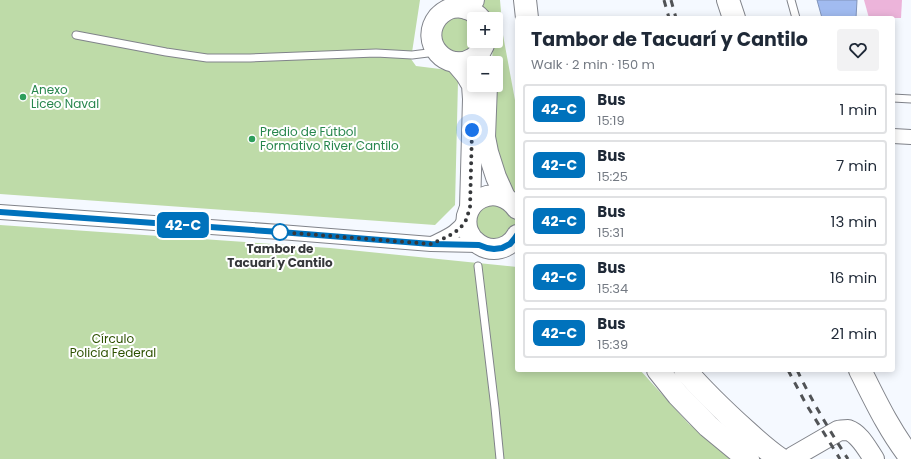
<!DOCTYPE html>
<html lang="en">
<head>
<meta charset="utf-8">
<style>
	:root { --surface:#fff; --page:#f2f2f3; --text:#1f2937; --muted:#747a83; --line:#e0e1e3 }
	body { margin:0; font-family:Poppins,sans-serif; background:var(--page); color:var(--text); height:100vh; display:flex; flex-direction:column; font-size:15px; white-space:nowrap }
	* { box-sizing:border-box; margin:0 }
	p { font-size:13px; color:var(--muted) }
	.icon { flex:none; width:22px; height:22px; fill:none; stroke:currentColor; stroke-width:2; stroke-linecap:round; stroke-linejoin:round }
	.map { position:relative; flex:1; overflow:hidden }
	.drawer { position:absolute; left:515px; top:16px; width:380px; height:356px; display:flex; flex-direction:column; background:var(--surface); border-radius:4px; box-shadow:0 2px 10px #0003 }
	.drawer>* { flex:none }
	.badge { padding:0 8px; border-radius:6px; font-size:14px; line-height:26px }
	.controls { position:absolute; left:467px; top:12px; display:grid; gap:8px }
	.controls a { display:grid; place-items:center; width:36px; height:36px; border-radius:4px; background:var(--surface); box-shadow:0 2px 10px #0003; font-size:20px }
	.you { position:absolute; width:20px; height:20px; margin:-10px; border:3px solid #fff; border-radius:50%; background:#1a73e8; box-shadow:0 0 0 6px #1a73e833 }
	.map>.badge { position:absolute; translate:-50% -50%; box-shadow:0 0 0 2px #fff }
	.round { display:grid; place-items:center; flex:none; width:42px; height:42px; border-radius:4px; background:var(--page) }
	.summary { display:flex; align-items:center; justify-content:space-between; height:68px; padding:0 16px }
	h1 { font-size:19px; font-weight:700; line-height:30px }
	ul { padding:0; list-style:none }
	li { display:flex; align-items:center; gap:12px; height:50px; margin:0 8px 6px; padding:0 8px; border:2px solid var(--line); border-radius:4px }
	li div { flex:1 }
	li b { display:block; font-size:15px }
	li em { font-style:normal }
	li .badge { min-width:44px; font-weight:700; text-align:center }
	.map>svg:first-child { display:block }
	.green { fill:#bedba8 }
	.water { fill:#a1bbf0; stroke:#8194ba }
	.building { fill:#ecb4da }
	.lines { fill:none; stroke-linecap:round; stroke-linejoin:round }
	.lane-casing { stroke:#80838a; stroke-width:9 }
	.street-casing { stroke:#80838a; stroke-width:16 }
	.secondary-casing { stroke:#80838a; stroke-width:22 }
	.highway-casing { stroke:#80838a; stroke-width:24 }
	.lane { stroke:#fff; stroke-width:7 }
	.street { stroke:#fff; stroke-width:14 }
	.secondary { stroke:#fff; stroke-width:20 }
	.highway { stroke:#fff; stroke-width:22 }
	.rail { stroke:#515356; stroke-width:3; stroke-dasharray:7 7; stroke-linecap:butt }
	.line-casing { stroke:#fff; stroke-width:9 }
	.line { stroke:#0072bc; stroke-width:6 }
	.walk { stroke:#36383b; stroke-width:4; stroke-dasharray:0 7.2 }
	.leisure-dot { fill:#2e9e5b; stroke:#fff; stroke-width:1.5 }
	.stop-dot { fill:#fff; stroke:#0072bc; stroke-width:2 }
	.labels { text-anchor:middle; stroke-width:4; stroke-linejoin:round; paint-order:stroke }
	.leisure-label { font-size:12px; fill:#27864d; stroke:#fff; text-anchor:start }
	.stop-label { font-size:12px; font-weight:bold; fill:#36383b; stroke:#fff }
	.park-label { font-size:12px; fill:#2d5100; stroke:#fff }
</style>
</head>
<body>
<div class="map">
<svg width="911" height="459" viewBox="0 0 911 459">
	<rect width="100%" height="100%" fill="#f5f9ff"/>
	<g class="green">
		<polygon points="0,0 420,0 411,59 416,66 448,70 458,81 455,205 435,225 0,194"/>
		<polygon points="481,0 500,0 503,35 517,111 517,203 494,159 496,63 492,63 493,41 496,41 496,19 490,19 478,5"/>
		<polygon points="456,14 474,20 474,41 480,41 479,44 459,55 448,51 441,42 440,30 446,20"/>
		<polygon points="487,203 510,209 516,222 516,232 493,244 476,233 477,212"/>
		<polygon points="0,225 330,248 517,267 517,370 640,370 689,424 735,459 0,459"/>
	</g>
	<polygon class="water" points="817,0 857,0 856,18 822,18"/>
	<polygon class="building" points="864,0 902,0 901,18 869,18"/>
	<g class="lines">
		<defs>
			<g id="lane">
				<polyline points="791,0 796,18"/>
				<polyline points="76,35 166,52 207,58 250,58 376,53 412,55 428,53 435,51"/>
				<polyline points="893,98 911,99"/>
				<polyline points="478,266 495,408 500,459"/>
			</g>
			<g id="street">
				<polyline points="893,136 911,137"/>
				<polyline points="0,212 280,232 431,244 479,245"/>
				<path d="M 434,243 C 448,236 457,233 466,219"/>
			</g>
			<g id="secondary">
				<path d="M 481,19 C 474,11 464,6 453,8 C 447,9 442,13 438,17 C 418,42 447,74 473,58 C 479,54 484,48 485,41"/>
				<polyline points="455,62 466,75 472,85 473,99 470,208"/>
				<polyline points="487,85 485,137 488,152 496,177 505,197"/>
				<path d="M 517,209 C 498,181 458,200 468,231 C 470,235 472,239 475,241 C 480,246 487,249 494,249 C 504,249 513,243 517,235"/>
				<path d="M 793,457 L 838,431 C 841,430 844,430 848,430 C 860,434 867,449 874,459"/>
			</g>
			<g id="highway">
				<polyline points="525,0 527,18"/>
				<polyline points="728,0 734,18"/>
				<polyline points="466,8 473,0"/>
				<polyline points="658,370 678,395 708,426 748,459"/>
				<path d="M 685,370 C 704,392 725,412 746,431 C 757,441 768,451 780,459"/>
				<path d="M 860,370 C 875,400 890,432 911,458"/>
			</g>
		</defs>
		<use href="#lane" class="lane-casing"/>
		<use href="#street" class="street-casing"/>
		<use href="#secondary" class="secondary-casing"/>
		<use href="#highway" class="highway-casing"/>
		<use href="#lane" class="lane"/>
		<use href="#street" class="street"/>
		<use href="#secondary" class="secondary"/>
		<use href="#highway" class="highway"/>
		<g class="rail">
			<polyline points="664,0 669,18"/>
			<polyline points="671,0 676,18"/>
			<polyline points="788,370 806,404 840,459"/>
			<path d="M 797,370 C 812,401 829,430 848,459"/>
		</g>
	</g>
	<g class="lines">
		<defs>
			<polyline id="line" points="0,212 280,232 431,244 479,245 487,248 494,249 502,248 510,244 515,238 517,235"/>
		</defs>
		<use href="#line" class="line-casing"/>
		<use href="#line" class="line"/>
		<path class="walk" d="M 280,232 L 431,244 C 444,238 459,233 466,220 C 468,216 468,212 470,208 L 472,130"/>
	</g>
	<g class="leisure-dot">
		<circle cx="23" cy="97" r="4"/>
		<circle cx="252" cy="139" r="4"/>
	</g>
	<circle class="stop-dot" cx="280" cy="232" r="8"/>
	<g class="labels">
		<g class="leisure-label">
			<text x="31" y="94">Anexo<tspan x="31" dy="14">Liceo Naval</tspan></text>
			<text x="260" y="136">Predio de Fútbol<tspan x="260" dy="14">Formativo River Cantilo</tspan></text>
		</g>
		<g class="stop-label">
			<text x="280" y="253">Tambor de<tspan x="280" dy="14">Tacuarí y Cantilo</tspan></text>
		</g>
		<g class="park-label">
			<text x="113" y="343">Círculo<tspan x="113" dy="14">Policía Federal</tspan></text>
		</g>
	</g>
</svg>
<div class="controls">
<a>+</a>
<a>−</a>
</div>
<div class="you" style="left:472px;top:130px"></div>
<b class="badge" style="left:183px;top:225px;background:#0072bc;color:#fff">42-C</b>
<section class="drawer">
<div class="summary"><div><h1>Tambor de Tacuarí y Cantilo</h1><p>Walk · 2 min · 150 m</p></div><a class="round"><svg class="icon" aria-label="heart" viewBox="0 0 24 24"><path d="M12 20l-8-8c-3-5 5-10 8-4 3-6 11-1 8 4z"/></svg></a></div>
<ul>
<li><span class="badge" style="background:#0072bc;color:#fff">42-C</span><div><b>Bus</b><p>15:19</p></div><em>1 min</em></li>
<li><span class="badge" style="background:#0072bc;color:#fff">42-C</span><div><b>Bus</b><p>15:25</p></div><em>7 min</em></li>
<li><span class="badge" style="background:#0072bc;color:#fff">42-C</span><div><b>Bus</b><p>15:31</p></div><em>13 min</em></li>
<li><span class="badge" style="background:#0072bc;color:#fff">42-C</span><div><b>Bus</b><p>15:34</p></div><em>16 min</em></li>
<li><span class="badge" style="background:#0072bc;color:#fff">42-C</span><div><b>Bus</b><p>15:39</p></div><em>21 min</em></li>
</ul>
</section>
</div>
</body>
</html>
